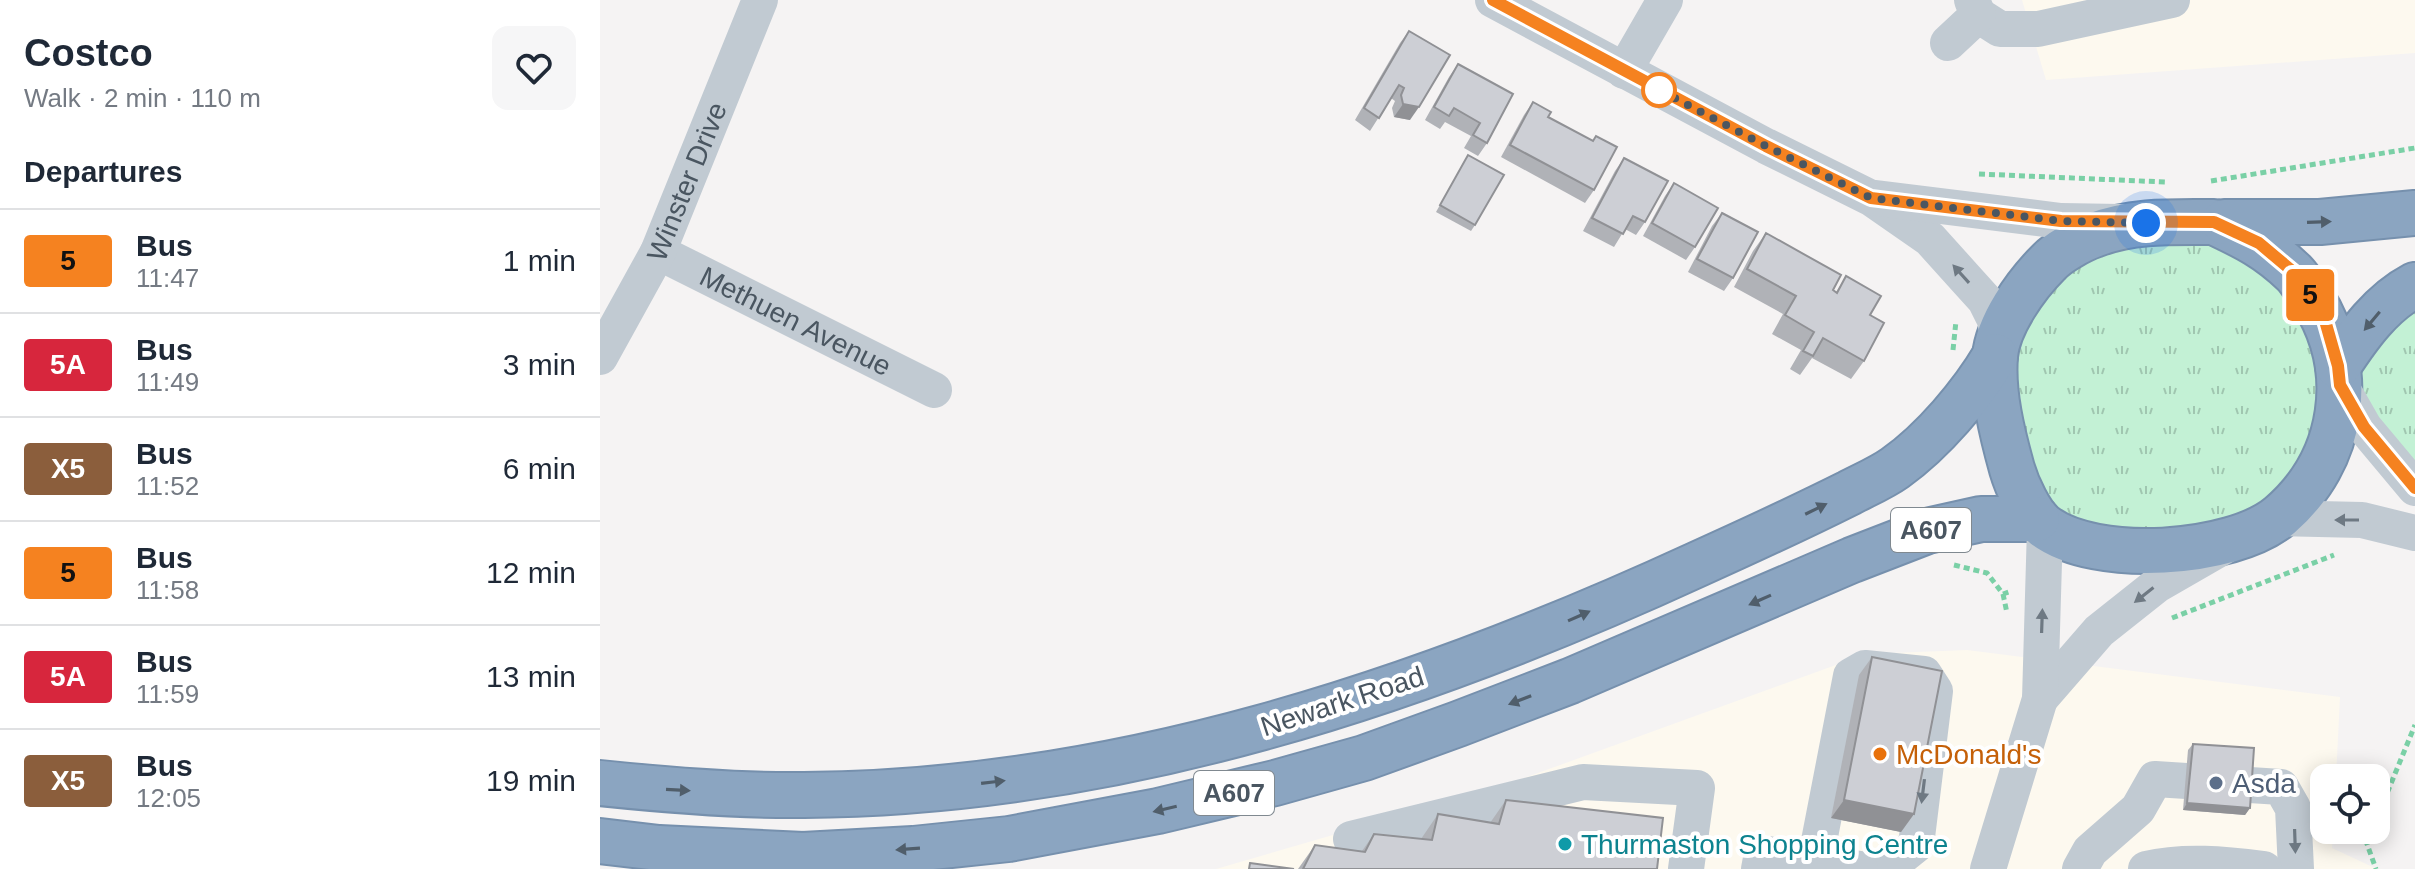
<!DOCTYPE html>
<html lang="en">
<head>
<meta charset="utf-8">
<style>
	:root { --surface:#fff; --page:#f6f6f7; --text:#1f2937; --muted:#747a83; --line:#e0e1e3 }
	body { margin:0; font-family:Helvetica,sans-serif; background:var(--page); color:var(--text); height:100vh; display:flex; flex-direction:column; font-size:30px; white-space:nowrap }
	* { box-sizing:border-box; margin:0 }
	p { font-size:26px; color:var(--muted) }
	.icon { flex:none; width:44px; height:44px; fill:none; stroke:currentColor; stroke-width:2; stroke-linecap:round; stroke-linejoin:round }
	.map { position:relative; flex:1; overflow:hidden }
	.sheet { display:flex; flex-direction:column; background:var(--surface); width:600px }
	.sheet>* { flex:none }
	.badge { padding:0 16px; border-radius:6px; font-size:28px; line-height:52px }
	.controls { position:absolute; left:1710px; top:764px; display:grid; gap:16px }
	.controls a { display:grid; place-items:center; width:80px; height:80px; border-radius:16px; background:var(--surface); box-shadow:0 4px 20px #0003; font-size:40px }
	.you { position:absolute; width:40px; height:40px; margin:-20px; border:6px solid #fff; border-radius:50%; background:#1a73e8; box-shadow:0 0 0 12px #1a73e833 }
	.map>.badge { position:absolute; translate:-50% -50%; box-shadow:0 0 0 4px #fff }
	h2 { padding:0 24px; font-size:30px; line-height:72px }
	.round { display:grid; place-items:center; flex:none; width:84px; height:84px; border-radius:16px; background:var(--page) }
	.overview { display:flex; align-items:center; justify-content:space-between; height:136px; padding:0 24px }
	h1 { font-size:38px; font-weight:700; line-height:60px }
	ul { padding:0; list-style:none }
	li { display:flex; align-items:center; gap:24px; height:104px; padding:0 24px; border-top:2px solid var(--line) }
	li div { flex:1 }
	li b { display:block; font-size:30px }
	li em { font-style:normal }
	li .badge { min-width:88px; font-weight:700; text-align:center }
	main { display:flex; flex:1; min-height:0 }
	.map>svg:first-child { display:block }
	.commercial { fill:#fdf9ef }
	.grass { fill:url(#grass-tufts) }
	.lines { fill:none; stroke-linecap:round; stroke-linejoin:round }
	.highway-casing { stroke:#7690ad; stroke-width:48 }
	.path { stroke:#7ad0a6; stroke-width:5; stroke-dasharray:6 4; stroke-linecap:butt }
	.minor { stroke:#c1cad2; stroke-width:36 }
	.highway { stroke:#8ba5c1; stroke-width:44 }
	.wall { fill:#b0b2b7 }
	.shaded-wall { fill:#909195 }
	.building { fill:#cdcfd5; stroke:#909195; stroke-width:2 }
	.oneway { fill:#505e6b }
	.oneway2 { fill:#6e7983 }
	.line-casing { stroke:#fff; stroke-width:18 }
	.line { stroke:#f58220; stroke-width:12 }
	.walk { stroke:#4a5661; stroke-width:8; stroke-dasharray:0 14.4 }
	.stop-dot { fill:#fff; stroke:#f58220; stroke-width:4 }
	.food-dot { fill:#e8710a; stroke:#fff; stroke-width:3 }
	.service-dot { fill:#5c6f8a; stroke:#fff; stroke-width:3 }
	.culture-dot { fill:#0f9aa8; stroke:#fff; stroke-width:3 }
	.labels { text-anchor:middle; stroke-width:8; stroke-linejoin:round; paint-order:stroke }
	.shield { fill:#fff; stroke:#808990; stroke-width:2 }
	.shield-label { font-size:26px; font-weight:bold; fill:#4a5661 }
	.street-label { font-size:28px; fill:#4a5661; stroke:#fff }
	.food-label { font-size:28px; fill:#c56008; stroke:#fff; text-anchor:start }
	.service-label { font-size:28px; fill:#4e5e75; stroke:#fff; text-anchor:start }
	.culture-label { font-size:28px; fill:#0d838f; stroke:#fff; text-anchor:start }
</style>
</head>
<body>
<main>
<section class="sheet">
<div class="overview"><div><h1>Costco</h1><p>Walk · 2 min · 110 m</p></div><a class="round"><svg class="icon" aria-label="heart" viewBox="0 0 24 24"><path d="M12 20l-8-8c-3-5 5-10 8-4 3-6 11-1 8 4z"/></svg></a></div>
<h2>Departures</h2>
<ul>
<li><span class="badge" style="background:#f58220;color:#111">5</span><div><b>Bus</b><p>11:47</p></div><em>1 min</em></li>
<li><span class="badge" style="background:#d7263d;color:#fff">5A</span><div><b>Bus</b><p>11:49</p></div><em>3 min</em></li>
<li><span class="badge" style="background:#8b5e3c;color:#fff">X5</span><div><b>Bus</b><p>11:52</p></div><em>6 min</em></li>
<li><span class="badge" style="background:#f58220;color:#111">5</span><div><b>Bus</b><p>11:58</p></div><em>12 min</em></li>
<li><span class="badge" style="background:#d7263d;color:#fff">5A</span><div><b>Bus</b><p>11:59</p></div><em>13 min</em></li>
<li><span class="badge" style="background:#8b5e3c;color:#fff">X5</span><div><b>Bus</b><p>12:05</p></div><em>19 min</em></li>
</ul>
</section>
<div class="map">
<svg width="1815" height="869" viewBox="0 0 1815 869">
	<defs>
		<pattern id="grass-tufts" width="24" height="20" patternUnits="userSpaceOnUse" patternTransform="scale(2)"><rect width="24" height="20" fill="#c3f1d5"/><path d="M3 7l-1-3M5 7V3M7 7l1-3M15 17l-1-3M17 17v-4M19 17l1-3" fill="none" stroke="#a0c6b0"/></pattern>
	</defs>
	<rect width="100%" height="100%" fill="#f5f3f3"/>
	<g class="commercial">
		<polygon points="1422,0 1815,0 1815,53 1446,80"/>
		<polygon points="1367,650 1740,697 1736,778 1724,778 1724,830 1733,830 1732,848 1777,869 616,869 905,785 1266,654"/>
	</g>
	<polygon class="grass" points="1494,235 1659,243 1738,365 1815,285 1815,488 1764,427 1729,452 1634,541 1445,527 1399,340"/>
	<g class="lines">
		<defs>
			<g id="highway">
				<path d="M 1614,222 C 1646,237 1668,248 1694,273 C 1701,280 1706,290 1712,298 C 1758,370 1745,460 1680,516 C 1632,556 1495,565 1444,526 C 1430,515 1417,486 1412,469 C 1402,433 1392,393 1395,356 C 1398,324 1426,285 1448,263 C 1458,252 1480,240 1494,235 C 1532,220 1574,222 1614,222 Z"/>
				<polyline points="1624,222 1720,222 1815,213"/>
				<path d="M 1738,366 C 1759,334 1781,303 1815,285"/>
				<path d="M 0,783 C 67,790 136,796 204,795 C 516,793 818,693 1098,564 C 1149,541 1199,518 1249,493 C 1264,485 1281,478 1295,468 C 1333,441 1372,395 1395,356"/>
				<polyline points="0,841 59,848 203,855 313,849 409,839 558,811 675,783 764,758 858,724 970,681 1252,560 1327,531 1381,519 1437,519"/>
			</g>
		</defs>
		<use href="#highway" class="highway-casing"/>
		<g class="path">
			<polyline points="1379,174 1565,182"/>
			<polyline points="1611,181 1815,148"/>
			<polyline points="1353,350 1356,321"/>
			<polyline points="1354,565 1387,573 1403,594 1412,591"/>
			<polyline points="1403,594 1407,613"/>
			<polyline points="1572,618 1734,555"/>
			<polyline points="1776,820 1815,725"/>
			<polyline points="1772,830 1767,844 1776,869"/>
		</g>
		<g class="minor">
			<polyline points="893,0 1166,146 1271,198 1330,239 1366,279 1385,300 1395,320 1399,340"/>
			<polyline points="1378,15 1400,29 1438,29 1572,0"/>
			<polyline points="1348,43 1378,15 1372,0"/>
			<polyline points="1024,71 1065,0"/>
			<polyline points="1276,198 1461,221 1520,222"/>
			<path id="s1" d="M 58,252 L 334,390"/>
			<path id="s2" d="M 0,357 L 58,252 L 160,0"/>
			<polyline points="1740,385 1764,427 1815,488"/>
			<polyline points="1678,518 1762,520 1815,533"/>
			<polyline points="1440,699 1499,631 1557,585 1623,547"/>
			<polyline points="751,839 983,782 1097,788 1086,869"/>
			<polyline points="1215,862 1251,676 1265,668 1324,674 1335,691 1316,845 1286,869"/>
			<polyline points="1159,869 1162,853 1260,869"/>
			<polyline points="1388,869 1440,699 1445,527"/>
			<polyline points="1480,869 1490,851 1538,809 1555,779 1681,787 1693,808 1696,869"/>
			<path d="M 1546,869 C 1584,860 1625,864 1664,869"/>
		</g>
		<use href="#highway" class="highway"/>
	</g>
	<g class="wall">
		<polygon points="809,31 810,120 794,117 792,108 795,101 791,98 770,131 755,120 800,43"/>
		<polygon points="858,64 887,143 878,156 864,148 871,136 845,122 840,129 825,120 849,77"/>
		<polygon points="933,102 948,117 994,190 985,203 901,157 924,115"/>
		<polygon points="868,155 875,225 871,231 836,212"/>
		<polygon points="1024,158 1045,222 1036,235 1025,229 1014,247 983,231 1015,171"/>
		<polygon points="1074,183 1095,247 1086,260 1043,236 1065,196"/>
		<polygon points="1122,213 1133,278 1124,291 1088,272 1112,226"/>
		<polygon points="1166,233 1236,292 1246,276 1270,315 1264,361 1251,379 1212,358 1200,375 1190,369 1201,350 1172,334 1183,314 1134,287 1153,251"/>
		<polygon points="1272,657 1314,814 1301,832 1231,818 1259,675"/>
		<polygon points="1593,744 1650,808 1645,815 1583,810 1588,750"/>
		<polygon points="906,800 1057,869 698,869 715,845 762,851 774,834 821,839 838,814 890,823"/>
	</g>
	<g class="shaded-wall">
		<polygon points="803,104 819,107 810,120 794,117"/>
		<polygon points="1244,800 1314,814 1301,832 1231,818"/>
		<polygon points="1587,803 1650,808 1645,815 1583,810"/>
	</g>
	<g class="building">
		<polygon points="809,31 850,55 819,107 803,104 801,95 804,88 799,85 779,118 764,108"/>
		<polygon points="858,64 913,94 887,143 873,135 880,123 854,108 849,116 834,107"/>
		<polygon points="933,102 951,112 948,117 993,141 996,136 1017,147 994,190 910,145"/>
		<polygon points="868,155 904,175 875,225 840,205"/>
		<polygon points="1024,158 1068,181 1045,222 1033,216 1023,234 992,218"/>
		<polygon points="1074,183 1118,208 1095,247 1052,223"/>
		<polygon points="1122,213 1158,232 1133,278 1097,259"/>
		<polygon points="1166,233 1241,275 1233,290 1237,293 1246,276 1281,296 1270,315 1284,323 1264,361 1223,338 1213,356 1203,351 1214,332 1185,315 1196,296 1147,269"/>
		<polygon points="1272,657 1342,671 1314,814 1244,800"/>
		<polygon points="1593,744 1654,748 1650,808 1587,803"/>
		<polygon points="906,800 1063,818 1057,869 703,869 715,845 765,852 774,834 832,840 838,814 899,824"/>
		<polygon points="650,863 694,869 649,869"/>
	</g>
	<defs><path id="oneway-solid" d="M-6-.8H1V-3.2L6.5 0L1 3.2V.8H-6Z" transform="scale(2)"/></defs>
	<g class="oneway">
		<use href="#oneway-solid" transform="translate(1719 222) rotate(-2)"/>
		<use href="#oneway-solid" transform="translate(1772 321) rotate(130)"/>
		<use href="#oneway-solid" transform="translate(1216 509) rotate(-26)"/>
		<use href="#oneway-solid" transform="translate(1160 600) rotate(156)"/>
		<use href="#oneway-solid" transform="translate(979 616) rotate(-24)"/>
		<use href="#oneway-solid" transform="translate(920 700) rotate(159)"/>
		<use href="#oneway-solid" transform="translate(393 782) rotate(-7)"/>
		<use href="#oneway-solid" transform="translate(78 790) rotate(3)"/>
		<use href="#oneway-solid" transform="translate(565 809) rotate(167)"/>
		<use href="#oneway-solid" transform="translate(308 849) rotate(176)"/>
	</g>
	<g class="oneway2">
		<use href="#oneway-solid" transform="translate(1361 274) rotate(-132)"/>
		<use href="#oneway-solid" transform="translate(1747 520) rotate(180)"/>
		<use href="#oneway-solid" transform="translate(1544 595) rotate(142)"/>
		<use href="#oneway-solid" transform="translate(1442 621) rotate(-88)"/>
		<use href="#oneway-solid" transform="translate(1323 791) rotate(97)"/>
		<use href="#oneway-solid" transform="translate(1695 841) rotate(88)"/>
	</g>
	<g class="lines">
		<defs>
			<polyline id="line" points="893,0 1166,146 1271,198 1461,221 1614,222 1659,243 1697,275 1724,317 1738,366 1740,385 1764,427 1815,488"/>
		</defs>
		<use href="#line" class="line-casing"/>
		<use href="#line" class="line"/>
		<polyline class="walk" points="1059,90 1048,84 1166,146 1271,198 1461,221 1546,223"/>
	</g>
	<circle class="stop-dot" cx="1059" cy="90" r="16"/>
	<circle class="food-dot" cx="1280" cy="754" r="8"/>
	<circle class="service-dot" cx="1616" cy="783" r="8"/>
	<circle class="culture-dot" cx="965" cy="844" r="8"/>
	<g class="labels">
		<g class="shield">
			<rect x="1291" y="508" width="80" height="44" rx="6"/>
			<rect x="594" y="771" width="80" height="44" rx="6"/>
		</g>
		<g class="shield-label">
			<text x="1331" y="539">A607</text>
			<text x="634" y="802">A607</text>
		</g>
		<g class="street-label">
			<text dy="10" stroke="none"><textPath href="#s2" startOffset="196">Winster Drive</textPath></text>
			<text dy="10" stroke="none"><textPath href="#s1" startOffset="154">Methuen Avenue</textPath></text>
			<text transform="translate(742 701) rotate(-18)" y="10">Newark Road</text>
		</g>
		<g class="food-label">
			<text x="1296" y="764">McDonald's</text>
		</g>
		<g class="service-label">
			<text x="1632" y="793">Asda</text>
		</g>
		<g class="culture-label">
			<text x="981" y="854">Thurmaston Shopping Centre</text>
		</g>
	</g>
</svg>
<div class="controls">
<a><svg class="icon" aria-label="locate" viewBox="0 0 24 24"><circle cx="12" cy="12" r="6"/><path d="M12 2v4M12 18v4M2 12h4M18 12h4"/></svg></a>
</div>
<div class="you" style="left:1546px;top:223px"></div>
<b class="badge" style="left:1710px;top:295px;background:#f58220;color:#111">5</b>
</div>
</main>
</body>
</html>
